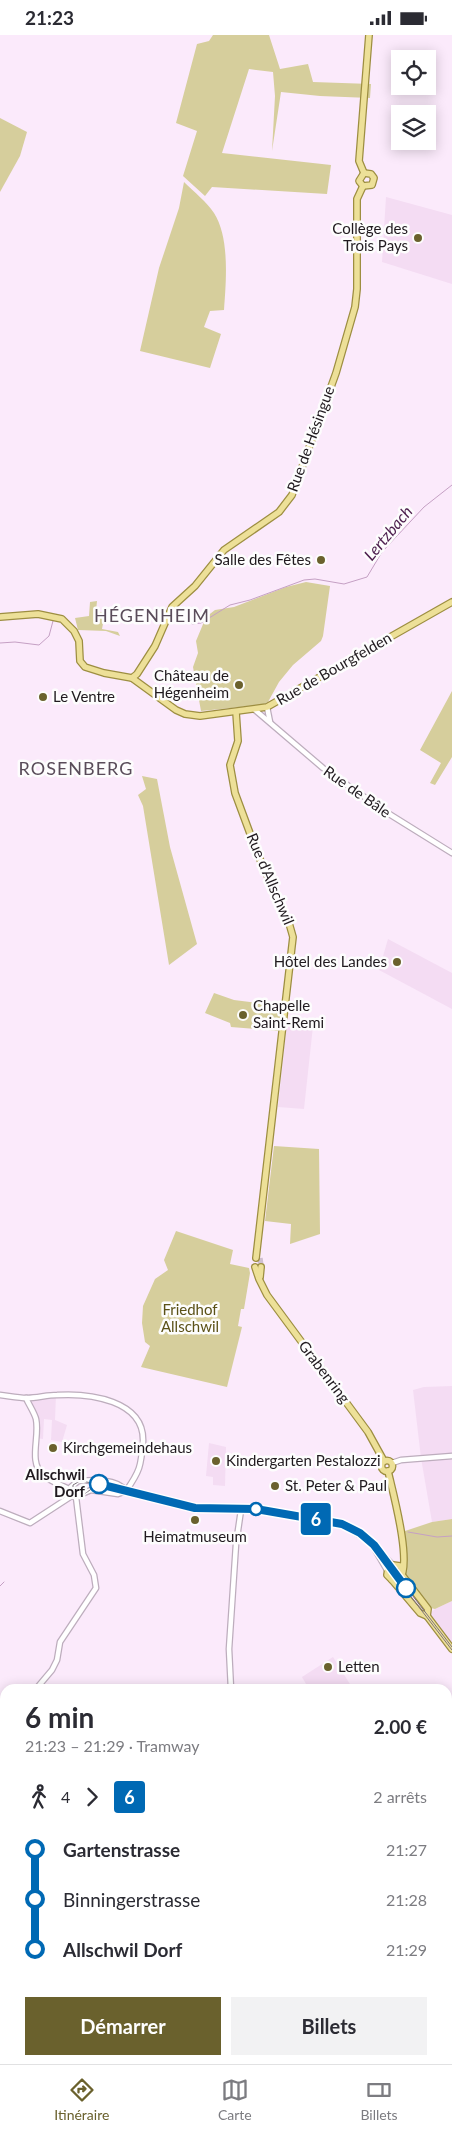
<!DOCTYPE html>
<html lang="fr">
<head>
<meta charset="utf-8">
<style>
	:root { --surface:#fff; --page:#f2f2f3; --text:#2b2b33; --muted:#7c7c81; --line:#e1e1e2; --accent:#6a612d }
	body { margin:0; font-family:Lato,sans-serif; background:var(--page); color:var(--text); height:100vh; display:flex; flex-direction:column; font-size:19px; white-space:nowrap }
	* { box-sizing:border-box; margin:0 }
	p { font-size:16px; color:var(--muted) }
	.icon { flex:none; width:28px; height:28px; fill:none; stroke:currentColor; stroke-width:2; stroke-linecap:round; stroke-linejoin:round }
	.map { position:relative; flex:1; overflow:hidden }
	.side { position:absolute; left:0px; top:1649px; width:452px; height:381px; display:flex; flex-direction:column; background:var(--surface); border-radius:15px 15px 0 0; box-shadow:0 2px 12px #0003 }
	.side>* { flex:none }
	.badge { padding:0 10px; border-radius:4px; font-size:18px; line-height:32px }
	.buttons { position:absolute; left:391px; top:15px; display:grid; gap:10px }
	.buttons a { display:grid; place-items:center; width:45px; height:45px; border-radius:0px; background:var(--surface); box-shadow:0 2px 12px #0003; font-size:25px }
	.map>.badge { position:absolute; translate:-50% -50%; box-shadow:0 0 0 2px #fff }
	.legs { display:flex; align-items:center; gap:8px; height:55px; padding:0 25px; font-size:16px }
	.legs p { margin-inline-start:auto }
	.head { display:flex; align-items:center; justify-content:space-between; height:85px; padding:0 25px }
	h1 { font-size:28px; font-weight:700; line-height:38px }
	.cta { display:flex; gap:10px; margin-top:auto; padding:10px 25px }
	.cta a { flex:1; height:58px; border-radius:0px; background:var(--accent); color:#fff; font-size:20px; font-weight:700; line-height:58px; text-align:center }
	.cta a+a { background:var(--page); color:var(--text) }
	ul { padding:0 25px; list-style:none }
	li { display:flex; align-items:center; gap:18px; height:50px; font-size:19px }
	li i { display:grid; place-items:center; width:8px; height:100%; margin:0 6px; background:currentColor }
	li i::after { content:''; width:12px; height:12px; margin:-6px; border:4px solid; border-radius:50%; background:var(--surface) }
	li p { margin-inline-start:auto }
	li:first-child i { background:linear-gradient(#0000 50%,currentColor 0) }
	li:last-child i { background:linear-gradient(currentColor 50%,#0000 0) }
	.status { display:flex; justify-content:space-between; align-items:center; height:35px; padding:0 25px; background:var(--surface); direction:ltr }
	.status svg { height:14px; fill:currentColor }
	.tabs { display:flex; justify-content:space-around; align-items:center; height:70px; border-top:1px solid var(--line); background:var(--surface); font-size:14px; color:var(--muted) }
	.tabs a { display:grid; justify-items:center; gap:2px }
	.tabs .active { color:var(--accent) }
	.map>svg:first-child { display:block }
	.built { fill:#f4dcf3 }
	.green { fill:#d6ce9c }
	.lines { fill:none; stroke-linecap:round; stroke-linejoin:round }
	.stream { stroke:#c5a0c4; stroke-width:1 }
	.major-tunnel { stroke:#cfc0cf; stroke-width:5.5; stroke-dasharray:5.5 3; stroke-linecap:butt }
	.minor-casing { stroke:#bdadbd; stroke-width:7 }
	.major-casing { stroke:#9d8e41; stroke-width:8 }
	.minor { stroke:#fff; stroke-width:4.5 }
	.major { stroke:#ede098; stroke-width:5.5 }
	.tram { stroke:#7d727c; stroke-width:1 }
	.line-1-casing { stroke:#fff; stroke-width:11 }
	.line-1 { stroke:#0069b4; stroke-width:8 }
	.poi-dot { fill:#6a612d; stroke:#fdfdfd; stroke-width:2 }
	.stop-1-dot { fill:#fff; stroke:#0069b4; stroke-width:2.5 }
	.labels { text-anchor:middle; stroke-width:5; stroke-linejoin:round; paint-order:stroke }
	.poi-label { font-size:15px; fill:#201a1f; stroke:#fdfdfd; text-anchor:start }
	.street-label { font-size:15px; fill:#201a1f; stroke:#fdfdfd }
	.park-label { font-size:15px; fill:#5b5117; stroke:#fdfdfd }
	.stop-label { font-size:15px; font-weight:bold; fill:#201a1f; stroke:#fdfdfd; text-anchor:end }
	.water-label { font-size:16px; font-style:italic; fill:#4e204f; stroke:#fdfdfd }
	.quarter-label { font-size:18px; letter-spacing:1px; fill:#5a4c5a; stroke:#fdfdfd }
</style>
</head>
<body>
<div class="status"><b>21:23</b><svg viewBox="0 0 49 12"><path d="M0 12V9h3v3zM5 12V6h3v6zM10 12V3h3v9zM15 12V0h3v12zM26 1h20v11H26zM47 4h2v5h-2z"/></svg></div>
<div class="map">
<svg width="452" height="2029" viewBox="0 0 452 2029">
	<rect width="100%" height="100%" fill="#fbeafb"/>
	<g class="built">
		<polygon points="386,162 452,180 452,249 382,227"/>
		<polygon points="388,904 452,938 452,974 379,935"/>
		<polygon points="287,988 313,991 304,1074 278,1072"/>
		<polygon points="452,1351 452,1484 432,1487 421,1423 413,1355 424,1352"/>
		<polygon points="56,1360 55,1385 67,1390 62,1407 51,1405 52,1385 44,1384 43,1404 37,1403 38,1394 26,1363"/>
		<polygon points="209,1408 226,1412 225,1451 213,1450 213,1442 206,1441"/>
		<polygon points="452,1566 452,1614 427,1581 435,1574"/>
		<polygon points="333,1622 353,1654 309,1654 302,1642"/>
		<polygon points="448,1883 452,1890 452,2029 363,2029 369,2025 448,2025"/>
	</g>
	<g class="green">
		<polygon points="213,0 269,0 280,34 308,29 313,47 371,49 370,63 320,61 281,57 272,116 275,61 273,37 249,34 222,118 331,130 327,159 212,152 205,161 183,141 197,96 176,88 197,9 209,6"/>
		<polygon points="0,83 27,97 20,121 0,157"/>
		<path d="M 184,147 C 194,157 207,167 214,178 C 230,203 226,247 224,275 L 210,276 L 204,292 L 221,299 L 210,333 L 140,316 L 159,233 L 179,173 Z"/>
		<polygon points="306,547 330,551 323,601 321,606 293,630 279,647 268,667 261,670 201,676 193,632 198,618 196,606 206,582 215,575 234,572 286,552"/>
		<polygon points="97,566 96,576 105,578 102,594 118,597 120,601 106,596 78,595 75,583 89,581 90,567"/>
		<polygon points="452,656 452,722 435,750 430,748 441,728 420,715"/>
		<polygon points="142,741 157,744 170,812 197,909 169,930 143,771 138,760 146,754"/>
		<polygon points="214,958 234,965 284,971 280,996 231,992 230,988 205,978"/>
		<polygon points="274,1111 319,1114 320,1199 290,1209 291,1189 265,1186"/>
		<polygon points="176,1196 233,1215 230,1229 249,1233 250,1238 244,1274 241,1274 238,1291 242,1292 227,1352 141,1332 150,1311 145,1307 142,1288 143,1271 155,1244 168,1235 164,1225"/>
		<polygon points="452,1484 452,1566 435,1574 426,1572 402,1540 402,1497 432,1487"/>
		<polygon points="192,2025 369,2025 363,2029 193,2029"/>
	</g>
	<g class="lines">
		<g class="stream">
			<polyline points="171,582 193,589 201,588 230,570 250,565 304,545 315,544 344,549 367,542 382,517 424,472 452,450"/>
			<polyline points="0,608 15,607 39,610 49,601 53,586"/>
			<polyline points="408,1497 437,1502 452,1501"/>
			<polyline points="0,1551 4,1547"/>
		</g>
		<polyline class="major-tunnel" points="260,1223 261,1232"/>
		<defs>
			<g id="minor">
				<polyline points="267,672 270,687"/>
				<polyline points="255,675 323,733 386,777 452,818"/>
				<path d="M 0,1360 C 9,1361 18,1363 27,1363 C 37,1363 47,1360 57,1360 C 89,1358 145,1365 143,1407 C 141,1431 140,1436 126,1456"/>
				<path d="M 26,1363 C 29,1370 34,1377 36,1384 C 40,1402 28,1427 43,1440 C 51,1447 62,1450 71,1455"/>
				<polyline points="392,1428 401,1425 452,1421"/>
				<path d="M 73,1460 L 71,1452 L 78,1446 C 92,1445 117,1443 126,1456 L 195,1474 L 256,1475 L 341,1490 L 365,1503 L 393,1530"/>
				<polyline points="75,1462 91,1455 118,1459 126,1456"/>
				<polyline points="0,1476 30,1488 73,1460"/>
				<polyline points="373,1511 387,1535"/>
				<polyline points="36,1654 52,1635 57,1625 60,1607 96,1553 94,1540 83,1519 76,1462"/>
				<polyline points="231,1654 229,1614 236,1509 241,1475"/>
				<polyline points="0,1689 5,1684"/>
				<polyline points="448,1796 452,1793"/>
				<polyline points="448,2017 452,2023"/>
			</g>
			<g id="major">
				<polyline points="364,138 359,126 369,0"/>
				<polyline points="363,151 372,150 374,143 371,139 364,138"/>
				<polyline points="363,151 359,146 364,138"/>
				<polyline points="0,582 38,579 62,584 74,596 79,606 80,626 85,632 104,638 132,643 176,675 185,679 200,681 267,672 452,567"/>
				<polyline points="132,643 137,639 155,611 172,572 195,551 224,515 279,477 292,460 336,338 355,272 357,254 357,164 363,151"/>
				<polyline points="236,677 238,706 230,730 235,758 258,820 289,888 293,902 256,1223"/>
				<polyline points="255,1232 259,1244 267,1260 368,1397 384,1426"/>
				<polyline points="260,1242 261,1232"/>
				<circle cx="387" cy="1431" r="5.5"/>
				<path d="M 388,1436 C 393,1458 412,1527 400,1544 L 392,1545 L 387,1540 L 388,1534 L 393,1530 L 400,1531 L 402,1536"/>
				<polyline points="402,1540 428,1574 427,1581"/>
				<polyline points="392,1545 420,1578 427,1581 452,1614"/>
			</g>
		</defs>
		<use href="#minor" class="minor-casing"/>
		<use href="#major" class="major-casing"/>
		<use href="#minor" class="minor"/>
		<use href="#major" class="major"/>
		<path class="tram" d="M 452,1612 L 376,1513 L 360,1498 L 341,1489 L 256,1474 L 195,1473 L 99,1449 L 80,1446 L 73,1450 L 73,1458 L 79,1461 C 88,1459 92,1450 102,1451 L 195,1474 L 255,1475 L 328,1488 L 352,1495 L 375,1515 L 452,1615"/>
	</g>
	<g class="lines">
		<defs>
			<polyline id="line-1" points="99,1449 195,1473 256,1474 342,1489 360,1498 374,1510 406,1553"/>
		</defs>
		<use href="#line-1" class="line-1-casing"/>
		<use href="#line-1" class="line-1"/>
	</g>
	<g class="poi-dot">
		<circle cx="418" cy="203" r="5"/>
		<circle cx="321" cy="525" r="5"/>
		<circle cx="239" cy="650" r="5"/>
		<circle cx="43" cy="662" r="5"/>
		<circle cx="397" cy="927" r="5"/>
		<circle cx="243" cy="980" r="5"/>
		<circle cx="53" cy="1413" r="5"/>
		<circle cx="216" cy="1426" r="5"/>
		<circle cx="275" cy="1451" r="5"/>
		<circle cx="195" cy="1485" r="5"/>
		<circle cx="328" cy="1632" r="5"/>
	</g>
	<g class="stop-1-dot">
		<circle cx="99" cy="1449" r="9"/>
		<circle cx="256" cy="1474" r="6"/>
		<circle cx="406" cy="1553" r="9"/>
	</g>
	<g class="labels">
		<g class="poi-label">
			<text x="408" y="199" text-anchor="end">Collège des<tspan x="408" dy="17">Trois Pays</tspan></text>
			<text x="311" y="530" text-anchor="end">Salle des Fêtes</text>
			<text x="229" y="646" text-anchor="end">Château de<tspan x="229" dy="17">Hégenheim</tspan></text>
			<text x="53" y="667">Le Ventre</text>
			<text x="387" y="932" text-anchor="end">Hôtel des Landes</text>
			<text x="253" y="976">Chapelle<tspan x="253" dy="17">Saint-Remi</tspan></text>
			<text x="63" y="1418">Kirchgemeindehaus</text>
			<text x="226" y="1431">Kindergarten Pestalozzi</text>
			<text x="285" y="1456">St. Peter &amp; Paul</text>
			<text x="195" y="1507" text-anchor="middle">Heimatmuseum</text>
			<text x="338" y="1637">Letten</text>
		</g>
		<g class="street-label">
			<text transform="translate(311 404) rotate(-70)" y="5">Rue de Hésingue</text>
			<text transform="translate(334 634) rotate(-30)" y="5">Rue de Bourgfelden</text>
			<text transform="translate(357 757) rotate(35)" y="5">Rue de Bâle</text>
			<text transform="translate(270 844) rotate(67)" y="5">Rue d'Allschwil</text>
			<text transform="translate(324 1337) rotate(53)" y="5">Grabenring</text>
		</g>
		<g class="park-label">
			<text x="190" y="1280">Friedhof<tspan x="190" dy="17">Allschwil</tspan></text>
		</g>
		<g class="stop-label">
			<text x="85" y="1445">Allschwil<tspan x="85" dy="17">Dorf</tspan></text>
		</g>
		<g class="water-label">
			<text transform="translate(388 498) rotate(-50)" y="6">Lertzbach</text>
		</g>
		<g class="quarter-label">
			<text x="152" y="587">HÉGENHEIM</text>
			<text x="76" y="740">ROSENBERG</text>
		</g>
	</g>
</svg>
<div class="buttons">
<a><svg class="icon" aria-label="locate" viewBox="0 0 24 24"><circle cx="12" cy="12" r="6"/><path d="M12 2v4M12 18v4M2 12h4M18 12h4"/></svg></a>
<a><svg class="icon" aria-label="layers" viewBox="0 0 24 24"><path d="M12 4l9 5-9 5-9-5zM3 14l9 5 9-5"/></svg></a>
</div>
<b class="badge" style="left:316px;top:1484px;background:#0069b4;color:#fff">6</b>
<section class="side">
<div class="head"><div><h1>6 min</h1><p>21:23 – 21:29 · Tramway</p></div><b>2.00 €</b></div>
<div class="legs"><svg class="icon" aria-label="walk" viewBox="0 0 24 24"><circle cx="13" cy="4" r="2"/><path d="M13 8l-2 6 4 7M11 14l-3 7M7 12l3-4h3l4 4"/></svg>4<svg class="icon" aria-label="forward" viewBox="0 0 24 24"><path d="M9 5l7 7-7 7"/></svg><b class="badge" style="background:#0069b4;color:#fff">6</b><p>2 arrêts</p></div>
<ul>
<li><i style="color:#0069b4"></i><b>Gartenstrasse</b><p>21:27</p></li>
<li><i style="color:#0069b4"></i><span>Binningerstrasse</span><p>21:28</p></li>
<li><i style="color:#0069b4"></i><b>Allschwil Dorf</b><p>21:29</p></li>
</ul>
<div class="cta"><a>Démarrer</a><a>Billets</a></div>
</section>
</div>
<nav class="tabs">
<a class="active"><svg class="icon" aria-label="directions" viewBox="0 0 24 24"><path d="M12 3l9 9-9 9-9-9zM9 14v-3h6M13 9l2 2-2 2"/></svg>Itinéraire</a>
<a><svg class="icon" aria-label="map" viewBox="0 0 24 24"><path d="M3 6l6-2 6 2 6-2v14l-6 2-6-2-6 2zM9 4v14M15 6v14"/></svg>Carte</a>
<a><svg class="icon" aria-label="tickets" viewBox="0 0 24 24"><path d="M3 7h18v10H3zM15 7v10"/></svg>Billets</a>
</nav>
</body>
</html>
